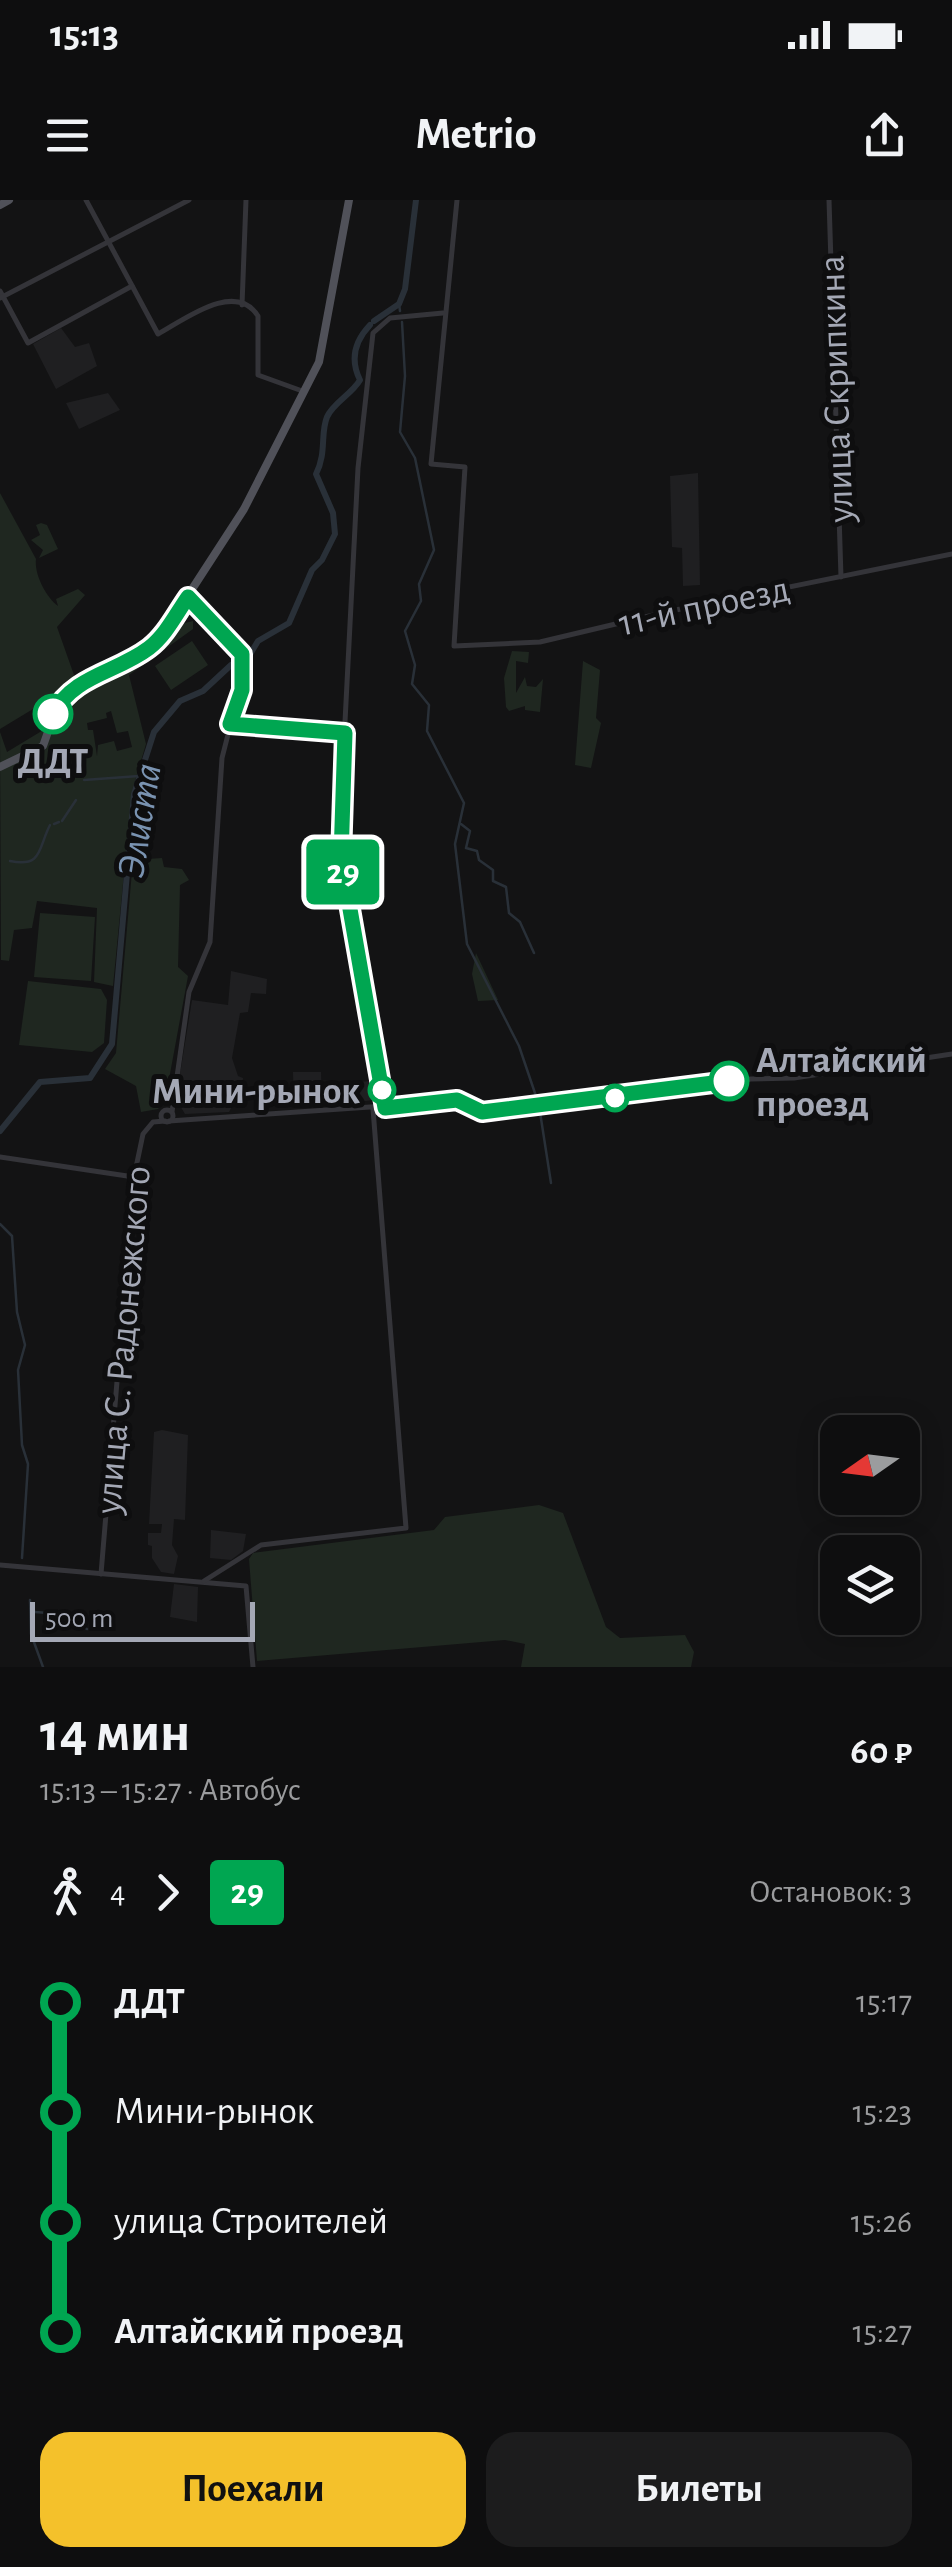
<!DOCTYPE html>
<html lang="ru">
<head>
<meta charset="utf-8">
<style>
	:root { --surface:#0e0e0f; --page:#1c1c1d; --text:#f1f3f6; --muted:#9b9c9e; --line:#2e2e2f; --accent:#f4c12b }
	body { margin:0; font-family:"Alegreya Sans",sans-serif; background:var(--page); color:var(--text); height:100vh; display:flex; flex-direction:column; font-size:38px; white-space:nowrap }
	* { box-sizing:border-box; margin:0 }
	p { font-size:32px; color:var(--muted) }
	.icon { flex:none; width:55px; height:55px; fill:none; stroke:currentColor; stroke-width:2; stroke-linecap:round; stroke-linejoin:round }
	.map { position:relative; height:1467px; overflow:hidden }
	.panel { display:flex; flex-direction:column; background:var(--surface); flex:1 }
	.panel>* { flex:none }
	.badge { padding:0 20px; border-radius:8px; font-size:35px; line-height:65px }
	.needle { width:65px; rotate:256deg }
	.tools { position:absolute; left:820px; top:1215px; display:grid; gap:20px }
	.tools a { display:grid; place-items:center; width:100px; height:100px; border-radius:20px; background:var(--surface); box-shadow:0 5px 25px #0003,0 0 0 2px var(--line); font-size:50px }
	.scale { position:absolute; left:30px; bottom:25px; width:225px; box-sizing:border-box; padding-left:10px; border:5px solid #a4a8b5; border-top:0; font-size:28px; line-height:35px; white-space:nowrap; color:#a4a8b5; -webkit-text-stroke:8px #0e0e0f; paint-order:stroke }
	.map>.badge { position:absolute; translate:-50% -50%; box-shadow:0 0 0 5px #fff }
	.legs { display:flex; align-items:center; gap:15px; height:110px; padding:0 40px; font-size:32px }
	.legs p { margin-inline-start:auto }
	.overview { display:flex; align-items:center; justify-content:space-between; height:170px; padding:0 40px }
	h1 { font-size:55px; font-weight:700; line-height:75px }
	.primary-button { display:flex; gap:20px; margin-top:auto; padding:20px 40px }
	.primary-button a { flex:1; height:115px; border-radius:30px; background:var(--accent); color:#111; font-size:40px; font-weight:700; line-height:115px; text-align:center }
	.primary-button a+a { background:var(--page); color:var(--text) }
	ul { padding:0 40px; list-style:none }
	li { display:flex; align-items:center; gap:35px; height:110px; font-size:38px }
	li i { display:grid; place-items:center; width:15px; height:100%; margin:0 12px; background:currentColor }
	li i::after { content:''; width:25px; height:25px; margin:-12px; border:8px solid; border-radius:50%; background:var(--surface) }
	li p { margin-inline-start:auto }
	li:first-child i { background:linear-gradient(#0000 50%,currentColor 0) }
	li:last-child i { background:linear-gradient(currentColor 50%,#0000 0) }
	.status { display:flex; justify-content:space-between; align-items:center; height:70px; padding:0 50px; background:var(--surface); direction:ltr }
	.status svg { height:28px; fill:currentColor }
	header { display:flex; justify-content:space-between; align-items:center; height:130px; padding:0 40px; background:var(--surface); font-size:45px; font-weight:700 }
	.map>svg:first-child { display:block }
	.built { fill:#1f1f21 }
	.green { fill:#1f2720; fill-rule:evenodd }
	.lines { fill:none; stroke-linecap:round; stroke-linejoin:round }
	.stream { stroke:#293038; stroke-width:2.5 }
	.river { stroke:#293038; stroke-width:6 }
	.minor { stroke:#343439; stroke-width:5 }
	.major { stroke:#505159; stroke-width:8 }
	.line-1-casing { stroke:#fff; stroke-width:22 }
	.line-1 { stroke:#00a651; stroke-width:15 }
	.stop-1-dot { fill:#fff; stroke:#00a651; stroke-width:5 }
	.labels { text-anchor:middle; stroke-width:10; stroke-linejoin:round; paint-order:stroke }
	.street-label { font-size:38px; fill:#a4a8b5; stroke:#0e0e0f }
	.stop-label { font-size:38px; font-weight:bold; fill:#a4a8b5; stroke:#0e0e0f }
	.water-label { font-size:40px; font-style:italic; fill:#7a93b1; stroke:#0e0e0f }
</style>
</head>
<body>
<div class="status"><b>15:13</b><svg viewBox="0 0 49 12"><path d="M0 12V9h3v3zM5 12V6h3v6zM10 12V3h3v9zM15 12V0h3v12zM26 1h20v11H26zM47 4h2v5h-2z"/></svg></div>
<header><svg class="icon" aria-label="menu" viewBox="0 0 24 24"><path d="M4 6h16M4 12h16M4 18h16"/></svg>Metrio<svg class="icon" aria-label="share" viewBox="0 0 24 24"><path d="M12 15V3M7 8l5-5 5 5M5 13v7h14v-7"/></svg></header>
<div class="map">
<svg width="952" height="1467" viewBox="0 0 952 1467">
	<rect width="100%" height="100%" fill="#131314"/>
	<g class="built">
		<polygon points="61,128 75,147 89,143 97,166 56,189 33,144"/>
		<polygon points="108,193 120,210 79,229 66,203"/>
		<polygon points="698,273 700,385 683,386 682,348 672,347 670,276"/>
		<polygon points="231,771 267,779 266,794 251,793 248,812 240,813 232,858 238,876 243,878 242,887 229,912 185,914 176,899 192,800 228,805"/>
		<polygon points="293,872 321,872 322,902 294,907"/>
		<polygon points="372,881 373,900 342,904 343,883"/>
		<polygon points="162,1230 188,1235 185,1320 174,1319 172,1345 178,1356 174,1374 161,1372 152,1358 152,1346 148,1345 148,1333 161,1333 162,1324 149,1324 154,1232"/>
		<polygon points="211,1330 246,1334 243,1351 231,1360 210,1358"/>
		<polygon points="174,1384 198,1387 197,1422 170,1417"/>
	</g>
	<g class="green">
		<path d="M 0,293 L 36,359 C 34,374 46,397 58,406 L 56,399 L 78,389 L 85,395 L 57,427 L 74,475 L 73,486 L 127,471 L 167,435 L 169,427 L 193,421 L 193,429 L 129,475 L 146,544 L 132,591 L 113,786 L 94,782 L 97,708 L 37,701 L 32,728 L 14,730 L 9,761 L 1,760 L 0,532 L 7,552 L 45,529 L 33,509 L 0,529 ZM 111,511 L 117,533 L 128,531 L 132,547 L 117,551 L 114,541 L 98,545 L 97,556 L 93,530 L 88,530 L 87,523 L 107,518 L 106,513 Z"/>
		<polygon points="41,323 47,325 58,349 39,358 43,350 31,340 40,335 36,325"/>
		<polygon points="192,441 208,465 171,490 155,466"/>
		<polygon points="512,451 529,452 528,463 516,461 516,493 525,477 527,486 536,487 543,479 540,512 525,510 525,506 509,511 506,507 504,478"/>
		<polygon points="583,461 600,470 596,518 601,523 591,568 575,565"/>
		<polygon points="162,658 164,667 182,669 189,680 180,685 178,767 188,776 165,901 158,909 141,912 136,886 105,869 116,853 133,660"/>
		<polygon points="40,713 95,717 91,781 34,777"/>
		<polygon points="476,753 498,800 478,801 472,774"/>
		<polygon points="28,781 101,789 107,800 104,843 92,852 19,845"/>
		<polygon points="539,1305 563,1313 606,1427 620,1438 685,1435 694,1452 691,1467 521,1467 525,1444 505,1440 257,1461 249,1359 253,1353 434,1330 445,1317"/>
	</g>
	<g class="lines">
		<g class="stream">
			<polyline points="399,104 400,111"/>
			<polyline points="402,122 405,176 400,232 415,258 434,350 419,384 421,401 405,431 415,465 412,484 429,505 427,531 464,603 455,644 467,744 519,846 538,902"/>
			<polyline points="370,125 374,121"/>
			<polyline points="84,580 139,576"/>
			<polyline points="62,621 76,600"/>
			<polyline points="54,624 59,622"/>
			<polyline points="461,624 470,631 466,648 477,651 479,660 493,670 493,681 506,687 509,713 520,722 534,753"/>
			<path d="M 10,661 C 43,668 38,648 50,625"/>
			<polyline points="540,912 551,983"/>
			<polyline points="0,1024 12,1036 17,1112 25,1145 18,1170 22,1245 28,1264 22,1358"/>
			<polyline points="30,1400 31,1434 43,1467"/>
			<polyline points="31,1407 35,1412 62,1414 87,1429"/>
		</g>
		<g class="river">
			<polyline points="374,121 399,104 405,89 416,0"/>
			<path d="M 0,931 L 40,882 L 90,878 L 112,844 L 134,594 L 154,532 L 180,501 L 203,491 L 231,465 L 249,456 L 258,441 L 289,423 L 312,370 L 322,360 L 335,334 L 333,313 L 316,274 C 327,252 320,234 327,217 C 333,203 352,194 360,180 C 350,160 354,142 370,125"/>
		</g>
		<g class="minor">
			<path d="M 86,0 L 158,134 C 184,120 235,80 258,116 L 258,175 L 305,192"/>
			<polyline points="457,0 431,264 465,267 454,446 540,442 666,412 952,354"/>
			<polyline points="829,0 841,377"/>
			<polyline points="0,91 28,143 132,86"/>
			<polyline points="0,98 189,0"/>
			<polyline points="242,105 246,0"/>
			<polyline points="230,524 345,533"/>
			<polyline points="385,908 339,639 358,268 373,133 390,118 443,113"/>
			<circle cx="167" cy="916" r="6"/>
			<polyline points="172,912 189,792 210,742 222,558 245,468 233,442 188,397"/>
			<polyline points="169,921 457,901 482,912 751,879 794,878 952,854"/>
			<polyline points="0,957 134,977"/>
			<polyline points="0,1365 246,1386 253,1467"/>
			<polyline points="101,1374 134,977 143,934 153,922 165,921"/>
			<polyline points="204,1381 261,1345 406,1328 373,909"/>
		</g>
		<g class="major">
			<polyline points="0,5 9,0"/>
			<polyline points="0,567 43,546 56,509 73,487 122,465 161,437 244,309 319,162 349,0"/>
		</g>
	</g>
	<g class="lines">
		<defs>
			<path id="line-1" d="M 53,514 C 74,475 116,473 149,448 C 166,435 176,414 188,397 L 242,454 L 242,490 L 230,524 L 345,533 L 341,658 L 385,908 L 457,900 L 482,912 L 729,881"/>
		</defs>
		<use href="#line-1" class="line-1-casing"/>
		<use href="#line-1" class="line-1"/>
	</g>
	<g class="stop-1-dot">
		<circle cx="53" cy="514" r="18"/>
		<circle cx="729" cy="881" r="18"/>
		<circle cx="382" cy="890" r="12"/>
		<circle cx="615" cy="898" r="12"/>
	</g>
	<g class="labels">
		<g class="street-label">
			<text transform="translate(835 189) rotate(-92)" y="13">улица Скрипкина</text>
			<text transform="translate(704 405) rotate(-12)" y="13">11-й проезд</text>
			<text transform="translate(122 1140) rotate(-85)" y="13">улица С. Радонежского</text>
		</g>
		<g class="stop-label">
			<text x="53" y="573">ДДТ</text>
			<text x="756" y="872" text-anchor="start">Алтайский<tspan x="756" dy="44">проезд</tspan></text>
			<text x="360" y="903" text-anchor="end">Мини-рынок</text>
		</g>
		<g class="water-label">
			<text transform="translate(138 620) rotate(-81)" y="14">Элиста</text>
		</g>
	</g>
</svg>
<div class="tools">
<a><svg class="needle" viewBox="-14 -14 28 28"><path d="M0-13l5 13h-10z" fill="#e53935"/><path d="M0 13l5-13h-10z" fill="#9b9c9e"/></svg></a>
<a><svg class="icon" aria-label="layers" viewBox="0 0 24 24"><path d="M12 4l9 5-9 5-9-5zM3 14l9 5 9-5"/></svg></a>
</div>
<div class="scale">500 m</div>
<b class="badge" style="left:343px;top:672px;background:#00a651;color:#fff">29</b>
</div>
<section class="panel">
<div class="overview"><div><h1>14 мин</h1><p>15:13 – 15:27 · Автобус</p></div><b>60 ₽</b></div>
<div class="legs"><svg class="icon" aria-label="walk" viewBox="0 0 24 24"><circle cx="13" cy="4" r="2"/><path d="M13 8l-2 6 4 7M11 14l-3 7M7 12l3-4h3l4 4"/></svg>4<svg class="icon" aria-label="forward" viewBox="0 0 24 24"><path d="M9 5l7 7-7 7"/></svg><b class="badge" style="background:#00a651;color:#fff">29</b><p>Остановок: 3</p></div>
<ul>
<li><i style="color:#00a651"></i><b>ДДТ</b><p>15:17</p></li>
<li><i style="color:#00a651"></i><span>Мини-рынок</span><p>15:23</p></li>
<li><i style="color:#00a651"></i><span>улица Строителей</span><p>15:26</p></li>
<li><i style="color:#00a651"></i><b>Алтайский проезд</b><p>15:27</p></li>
</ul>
<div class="primary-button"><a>Поехали</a><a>Билеты</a></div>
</section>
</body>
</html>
